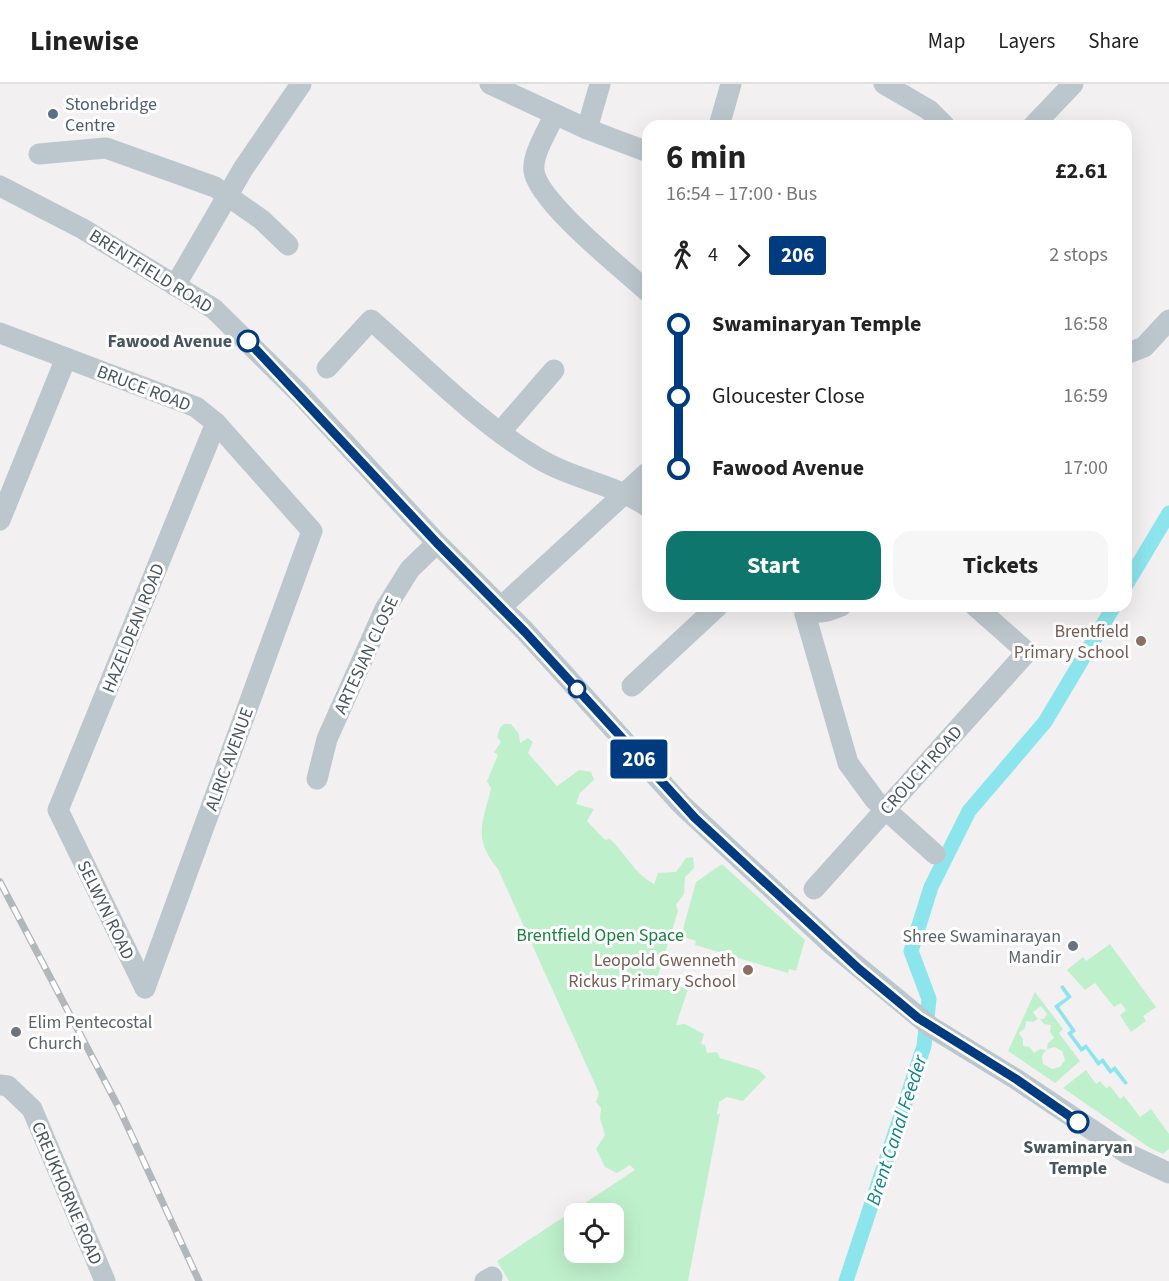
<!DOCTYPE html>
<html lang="en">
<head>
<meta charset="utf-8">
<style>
	:root { --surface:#fff; --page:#f6f6f6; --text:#222; --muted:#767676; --line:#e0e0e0; --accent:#0f766e }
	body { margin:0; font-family:"Source Sans 3",sans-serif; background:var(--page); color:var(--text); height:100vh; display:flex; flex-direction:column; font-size:22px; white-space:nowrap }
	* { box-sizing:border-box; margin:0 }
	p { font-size:20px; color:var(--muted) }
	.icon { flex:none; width:33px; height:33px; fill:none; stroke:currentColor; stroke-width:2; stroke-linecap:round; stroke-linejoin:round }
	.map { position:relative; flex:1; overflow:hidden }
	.sheet { position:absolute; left:642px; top:36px; width:490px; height:492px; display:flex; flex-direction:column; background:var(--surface); border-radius:18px; box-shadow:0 6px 24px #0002 }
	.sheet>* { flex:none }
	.badge { padding:0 12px; border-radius:4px; font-size:21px; line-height:39px }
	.fabs { position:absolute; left:564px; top:1119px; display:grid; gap:12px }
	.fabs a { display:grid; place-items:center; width:60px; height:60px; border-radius:12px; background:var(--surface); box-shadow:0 6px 24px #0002; font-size:30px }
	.map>.badge { position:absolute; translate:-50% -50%; box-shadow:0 0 0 3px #fff }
	.legs { display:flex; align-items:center; gap:9px; height:66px; padding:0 24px; font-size:20px }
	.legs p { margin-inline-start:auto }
	.headline { display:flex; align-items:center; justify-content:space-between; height:102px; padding:0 24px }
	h1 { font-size:33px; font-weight:700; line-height:45px }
	.primary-button { display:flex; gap:12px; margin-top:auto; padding:12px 24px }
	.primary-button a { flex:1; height:69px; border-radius:18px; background:var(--accent); color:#fff; font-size:24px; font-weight:700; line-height:69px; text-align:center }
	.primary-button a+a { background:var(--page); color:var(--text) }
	ul { padding:0 24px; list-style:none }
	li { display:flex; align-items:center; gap:21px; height:72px; font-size:22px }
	li i { display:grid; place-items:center; width:9px; height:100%; margin:0 8px; background:currentColor }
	li i::after { content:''; width:15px; height:15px; margin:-8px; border:4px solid; border-radius:50%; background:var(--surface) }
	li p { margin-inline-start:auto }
	li:first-child i { background:linear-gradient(#0000 50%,currentColor 0) }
	li:last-child i { background:linear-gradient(currentColor 50%,#0000 0) }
	header { display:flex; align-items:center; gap:36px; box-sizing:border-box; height:84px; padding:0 30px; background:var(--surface); border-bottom:2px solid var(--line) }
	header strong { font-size:28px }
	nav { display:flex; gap:33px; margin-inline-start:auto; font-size:21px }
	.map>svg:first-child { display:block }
	.green { fill:#bff0cc; fill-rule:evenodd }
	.water { fill:#8ce5ed }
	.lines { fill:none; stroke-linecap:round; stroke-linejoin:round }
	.canal { stroke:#8ce5ed; stroke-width:15 }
	.minor { stroke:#bcc7cd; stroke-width:21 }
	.rail-casing { stroke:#b2b7bb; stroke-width:7 }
	.rail { stroke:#fff; stroke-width:4.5; stroke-dasharray:14; stroke-linecap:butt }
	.line-1-casing { stroke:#fff; stroke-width:14 }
	.line-1 { stroke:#003b80; stroke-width:9 }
	.service-dot { fill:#5c6f8a; stroke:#fff; stroke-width:2 }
	.stop-1-dot { fill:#fff; stroke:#003b80; stroke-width:3 }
	.education-dot { fill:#8d6e63; stroke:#fff; stroke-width:2 }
	.worship-dot { fill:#6b7280; stroke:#fff; stroke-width:2 }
	.labels { text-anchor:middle; stroke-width:6; stroke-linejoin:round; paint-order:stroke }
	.service-label { font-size:18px; fill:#4e5e75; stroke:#fff; text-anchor:start }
	.street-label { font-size:18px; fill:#48565e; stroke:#fff }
	.stop-label { font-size:18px; font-weight:bold; fill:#48565e; stroke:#fff; text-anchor:end }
	.education-label { font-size:18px; fill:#785e54; stroke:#fff; text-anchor:end }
	.park-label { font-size:18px; fill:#17813f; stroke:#fff }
	.worship-label { font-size:18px; fill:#5b616d; stroke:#fff; text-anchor:end }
	.water-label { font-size:20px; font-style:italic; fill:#0c838f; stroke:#fff }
</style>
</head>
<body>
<header>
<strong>Linewise</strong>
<nav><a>Map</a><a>Layers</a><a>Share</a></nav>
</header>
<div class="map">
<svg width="1169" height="1197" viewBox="0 0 1169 1197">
	<rect width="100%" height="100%" fill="#f3f0f1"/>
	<g class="green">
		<path d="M 504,640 L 511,640 L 519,650 L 520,659 L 528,654 L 533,658 L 528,669 L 557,702 L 579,686 L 591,688 L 594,696 L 580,709 L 576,720 L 594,725 L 587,737 L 605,756 L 610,755 C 626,770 634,789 654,800 L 658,789 L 676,788 L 686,774 L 693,773 L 694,784 L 685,793 L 684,810 L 676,821 L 678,827 L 657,895 L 688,905 L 676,941 L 685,940 L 704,950 L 701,960 L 705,961 L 707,969 L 717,968 L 720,974 L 759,986 L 766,993 L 743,1017 L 727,1013 L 719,1018 L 717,1031 L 720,1029 L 688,1197 L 509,1197 L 497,1177 L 635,1086 L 630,1081 L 617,1089 L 605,1083 L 596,1065 L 605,1051 L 600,1034 L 601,1024 L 596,1018 L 599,1009 L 498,785 C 472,754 483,739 491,704 L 487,697 L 498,671 L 494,668 L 501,658 L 497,653 L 500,644 ZM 574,1130 L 614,1130 L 614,1168 L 574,1168 Z"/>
		<polygon points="722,780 805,856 796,887 789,885 788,889 695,861 696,857 681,852 696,798"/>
		<polygon points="1110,860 1156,923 1143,932 1146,937 1131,948 1120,931 1126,926 1121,919 1114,923 1095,899 1085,906 1067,886 1083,873 1086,877"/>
		<path d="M 1035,908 L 1063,945 L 1059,949 L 1080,977 L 1055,999 L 1008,967 ZM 1041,922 L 1047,930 L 1044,935 L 1040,935 L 1044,940 L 1051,941 L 1050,948 L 1054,954 L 1048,959 L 1047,965 L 1055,963 L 1062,967 L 1065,976 L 1060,983 L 1052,985 L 1043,980 L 1042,972 L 1046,966 L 1040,965 L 1034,969 L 1030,963 L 1023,962 L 1023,955 L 1019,949 L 1025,944 L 1026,937 L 1033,938 L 1038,935 L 1033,928 Z"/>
		<polygon points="1086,986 1096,1000 1100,997 1106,1004 1110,1002 1120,1015 1124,1012 1140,1033 1151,1025 1169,1050 1169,1065 1163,1070 1150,1064 1063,1004"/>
	</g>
	<polygon class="water" points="1063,901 1072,913 1059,923 1076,947 1072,950 1082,963 1086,960 1099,977 1103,974 1111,985 1115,982 1128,999 1125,1001 1114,987 1110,990 1102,979 1098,982 1086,965 1081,968 1067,949 1071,946 1054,922 1067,913 1060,903"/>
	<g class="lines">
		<g class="canal">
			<polyline points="1126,501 1169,429"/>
			<polyline points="846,1197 924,962 929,915 911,867 931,803 969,727 1045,638 1114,522"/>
		</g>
		<g class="minor">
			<polyline points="490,0 587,45 648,68"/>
			<polyline points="884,0 929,26 945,42"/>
			<path d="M 555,30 C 548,46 532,70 534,87 C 538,118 623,185 648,208"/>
			<polyline points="719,42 731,0"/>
			<polyline points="1033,42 1073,0"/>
			<polyline points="587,45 600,0"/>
			<polyline points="39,70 106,64 215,103 262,136 288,161"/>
			<polyline points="0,102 83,145 214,225 300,310 437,459 525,547 681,720 832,861 931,943 1016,995 1128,1070 1169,1089"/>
			<polyline points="175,202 243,85 301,0"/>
			<polyline points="0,249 196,323 216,339 312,447 145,904"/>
			<polyline points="1126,270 1144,263 1169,236"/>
			<path d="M 327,284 L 371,236 C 425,283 475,336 536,373 C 571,395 615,400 648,423"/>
			<polyline points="502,350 508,339 554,286"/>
			<polyline points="0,436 66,274"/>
			<polyline points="501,523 648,388"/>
			<polyline points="805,530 848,679 875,716 935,770"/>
			<polyline points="805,530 827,527 841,522"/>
			<polyline points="632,602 718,522"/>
			<polyline points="317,695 327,655 385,525 410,485 437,459"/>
			<polyline points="814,805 1027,568 975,522"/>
			<polyline points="145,904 58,726 216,339"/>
			<polyline points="0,1001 8,1002 32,1025 105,1197"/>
			<polyline points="485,1197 492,1193"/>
		</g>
		<defs>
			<polyline id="rail" points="0,798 119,1024 199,1197"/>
		</defs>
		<use href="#rail" class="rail-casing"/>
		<use href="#rail" class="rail"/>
	</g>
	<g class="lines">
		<defs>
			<polyline id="line-1" points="248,257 437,459 525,548 695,734 859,885 918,934 1016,995 1078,1038"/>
		</defs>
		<use href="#line-1" class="line-1-casing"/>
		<use href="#line-1" class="line-1"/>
	</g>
	<circle class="service-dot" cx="53" cy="30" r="6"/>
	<g class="stop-1-dot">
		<circle cx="248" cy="257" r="10"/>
		<circle cx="577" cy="605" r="8"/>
		<circle cx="1078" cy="1038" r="10"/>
	</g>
	<g class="education-dot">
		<circle cx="1141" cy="557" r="6"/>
		<circle cx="748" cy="886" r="6"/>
	</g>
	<g class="worship-dot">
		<circle cx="1073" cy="862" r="6"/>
		<circle cx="16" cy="948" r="6"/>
	</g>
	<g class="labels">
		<g class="service-label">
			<text x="65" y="26">Stonebridge<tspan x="65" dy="21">Centre</tspan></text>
		</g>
		<g class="street-label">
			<text transform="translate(151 187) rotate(32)" y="6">BRENTFIELD ROAD</text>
			<text transform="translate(144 304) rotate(21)" y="6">BRUCE ROAD</text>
			<text transform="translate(133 544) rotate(-68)" y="6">HAZELDEAN ROAD</text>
			<text transform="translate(366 571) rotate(-65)" y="6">ARTESIAN CLOSE</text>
			<text transform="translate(229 675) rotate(-70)" y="6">ALRIC AVENUE</text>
			<text transform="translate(921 686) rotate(-48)" y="6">CROUCH ROAD</text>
			<text transform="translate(106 826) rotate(64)" y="6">SELWYN ROAD</text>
			<text transform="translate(67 1109) rotate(67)" y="6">CREUKHORNE ROAD</text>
		</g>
		<g class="stop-label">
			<text x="232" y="263">Fawood Avenue</text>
			<text x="1078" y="1069" text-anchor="middle">Swaminaryan<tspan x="1078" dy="21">Temple</tspan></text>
		</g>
		<g class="education-label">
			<text x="1129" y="553">Brentfield<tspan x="1129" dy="21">Primary School</tspan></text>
			<text x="736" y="882">Leopold Gwenneth<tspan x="736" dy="21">Rickus Primary School</tspan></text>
		</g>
		<g class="park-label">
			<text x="600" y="857">Brentfield Open Space</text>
		</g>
		<g class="worship-label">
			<text x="1061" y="858">Shree Swaminarayan<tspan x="1061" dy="21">Mandir</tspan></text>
			<text x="28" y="944" text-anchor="start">Elim Pentecostal<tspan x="28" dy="21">Church</tspan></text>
		</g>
		<g class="water-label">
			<text transform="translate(896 1046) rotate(-72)" y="7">Brent Canal Feeder</text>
		</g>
	</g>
</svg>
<div class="fabs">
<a><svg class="icon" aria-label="locate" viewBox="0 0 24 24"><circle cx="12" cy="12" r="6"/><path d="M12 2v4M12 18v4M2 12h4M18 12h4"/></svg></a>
</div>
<b class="badge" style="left:639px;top:675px;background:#003b80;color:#fff">206</b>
<section class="sheet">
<div class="headline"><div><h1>6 min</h1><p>16:54 – 17:00 · Bus</p></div><b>£2.61</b></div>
<div class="legs"><svg class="icon" aria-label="walk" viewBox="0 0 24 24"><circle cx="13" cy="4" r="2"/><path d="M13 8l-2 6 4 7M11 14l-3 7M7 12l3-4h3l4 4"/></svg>4<svg class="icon" aria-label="forward" viewBox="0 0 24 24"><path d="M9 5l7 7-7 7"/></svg><b class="badge" style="background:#003b80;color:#fff">206</b><p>2 stops</p></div>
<ul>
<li><i style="color:#003b80"></i><b>Swaminaryan Temple</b><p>16:58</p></li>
<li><i style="color:#003b80"></i><span>Gloucester Close</span><p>16:59</p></li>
<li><i style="color:#003b80"></i><b>Fawood Avenue</b><p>17:00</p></li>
</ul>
<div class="primary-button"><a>Start</a><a>Tickets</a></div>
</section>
</div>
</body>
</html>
